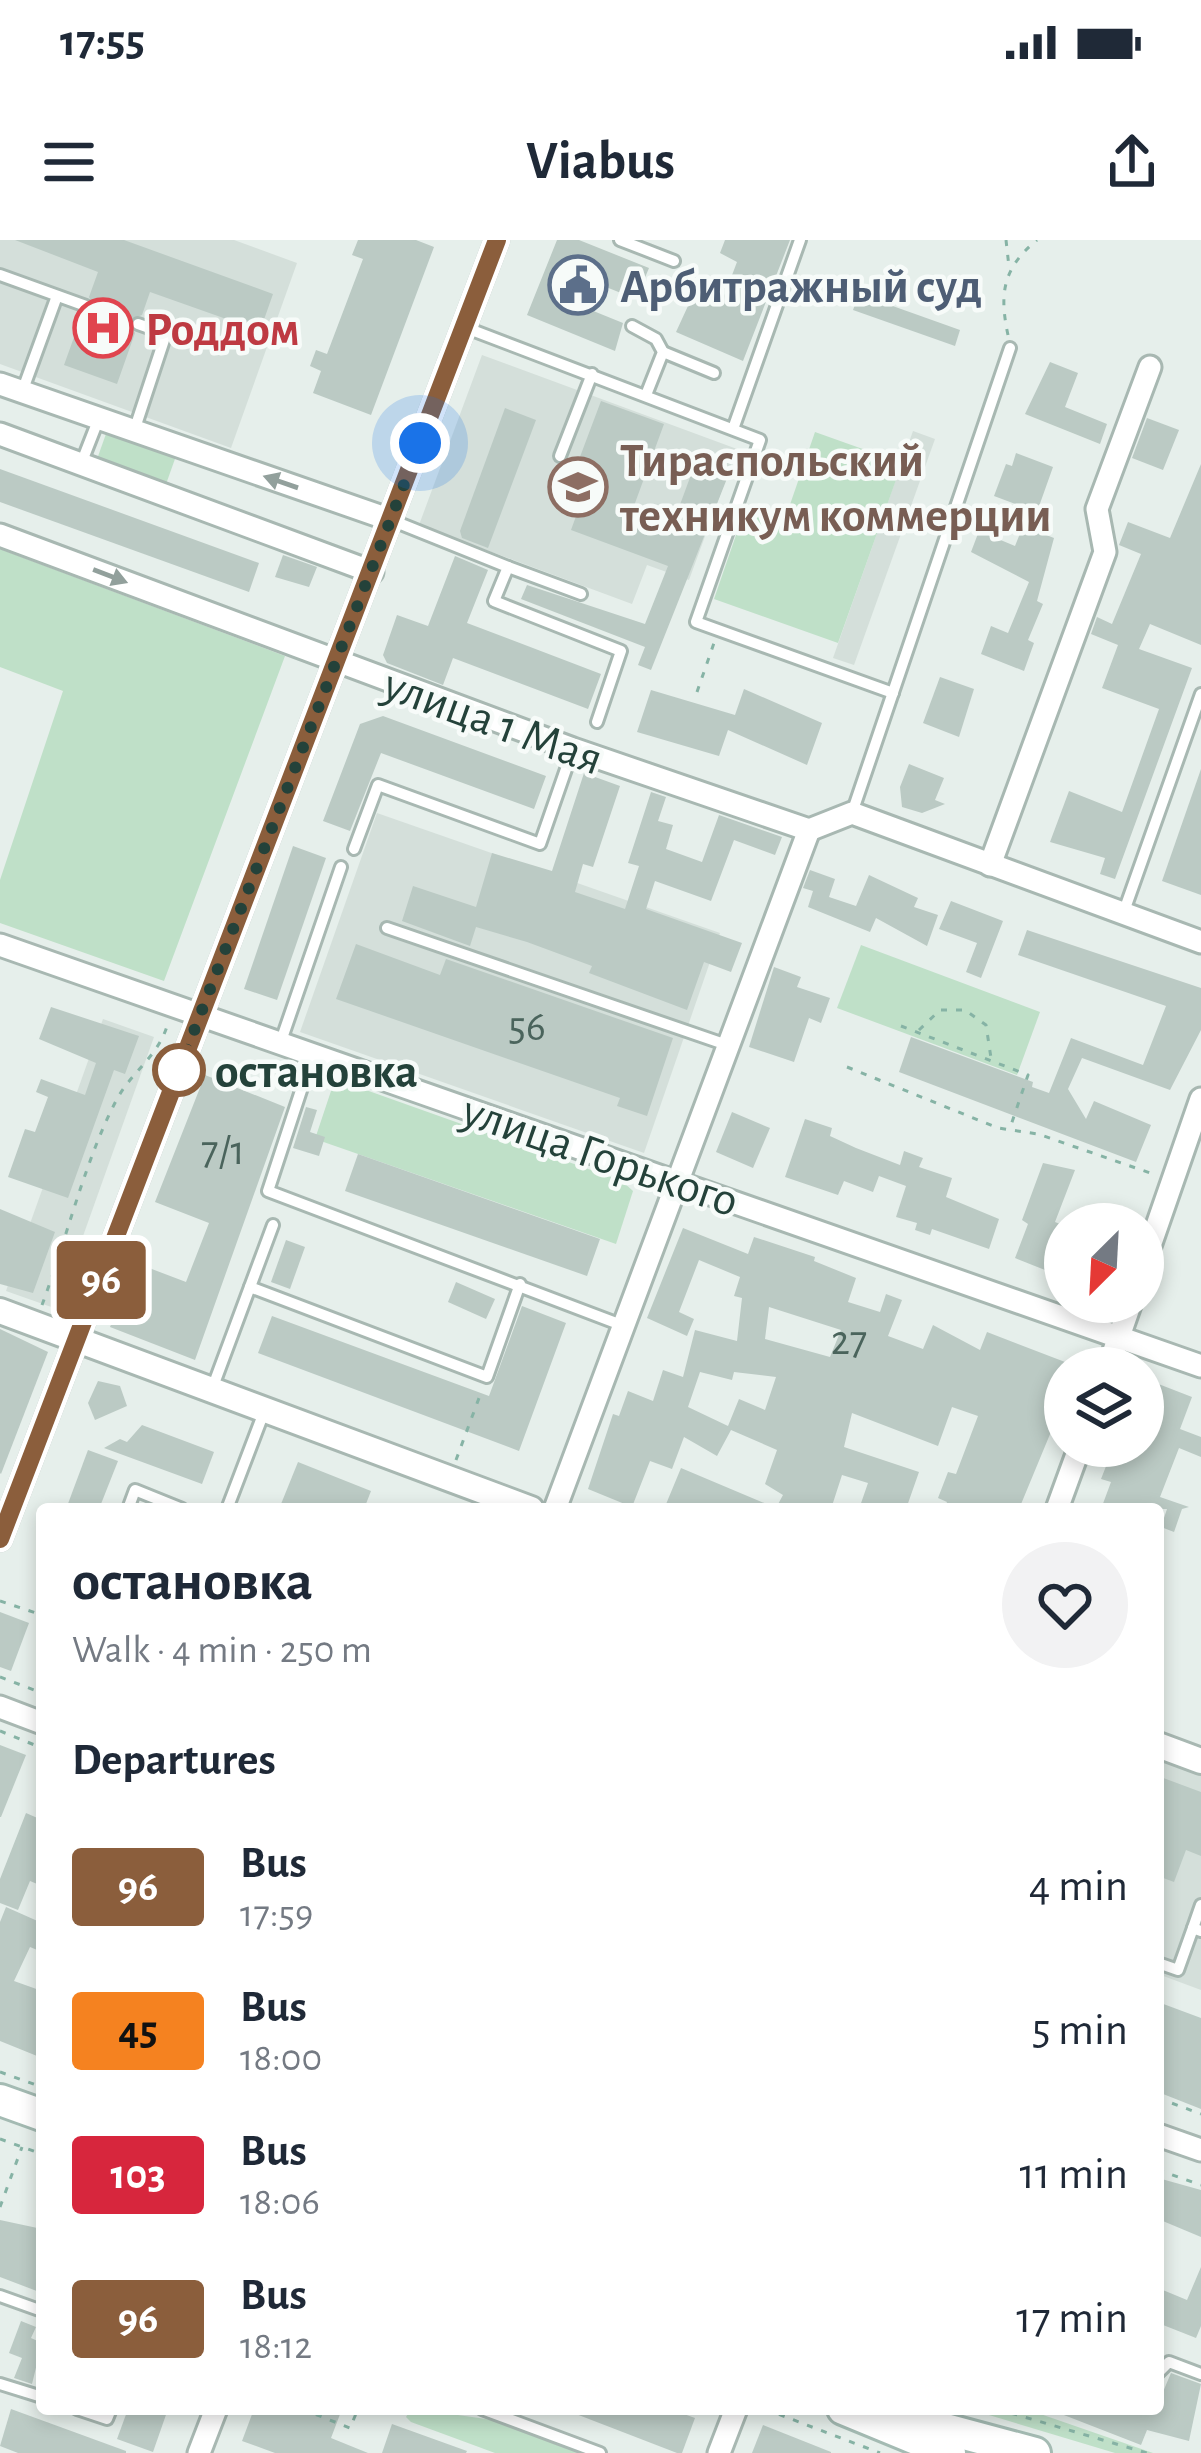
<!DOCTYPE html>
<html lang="en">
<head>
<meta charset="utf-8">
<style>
	:root { --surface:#fff; --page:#f2f2f3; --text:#1f2937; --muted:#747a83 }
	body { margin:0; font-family:"Alegreya Sans",sans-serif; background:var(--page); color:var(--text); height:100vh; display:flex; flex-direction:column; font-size:45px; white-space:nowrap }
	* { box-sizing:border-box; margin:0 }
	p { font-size:39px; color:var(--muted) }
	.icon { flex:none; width:66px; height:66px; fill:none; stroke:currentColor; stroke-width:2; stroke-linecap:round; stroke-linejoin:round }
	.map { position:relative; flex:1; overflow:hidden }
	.panel { position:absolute; left:36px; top:1263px; width:1128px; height:912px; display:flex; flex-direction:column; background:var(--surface); border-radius:12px; box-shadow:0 6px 18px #0003 }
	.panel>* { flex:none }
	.badge { padding:0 24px; border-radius:9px; font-size:42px; line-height:78px }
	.needle { width:78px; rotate:204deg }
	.fabs { position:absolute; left:1044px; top:963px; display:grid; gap:24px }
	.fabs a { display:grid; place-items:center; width:120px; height:120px; border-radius:50%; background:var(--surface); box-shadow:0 6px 18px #0003; font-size:60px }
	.you { position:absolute; width:60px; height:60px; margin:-30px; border:9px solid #fff; border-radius:50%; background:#1a73e8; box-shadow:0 0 0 18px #1a73e833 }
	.map>.badge { position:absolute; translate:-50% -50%; box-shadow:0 0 0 6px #fff }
	h2 { padding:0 36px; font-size:45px; line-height:108px }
	.round { display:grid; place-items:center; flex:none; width:126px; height:126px; border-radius:63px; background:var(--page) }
	.headline { display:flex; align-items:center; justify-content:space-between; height:204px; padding:0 36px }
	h1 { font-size:57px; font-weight:600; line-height:90px }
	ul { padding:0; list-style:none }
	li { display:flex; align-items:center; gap:36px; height:144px; padding:0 36px }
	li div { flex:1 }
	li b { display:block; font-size:45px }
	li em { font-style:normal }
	li .badge { min-width:132px; font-weight:700; text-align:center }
	.status { display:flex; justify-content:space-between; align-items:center; height:84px; padding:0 60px; background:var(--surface); direction:ltr }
	.status svg { height:33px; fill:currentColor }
	header { display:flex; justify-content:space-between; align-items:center; height:156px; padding:0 36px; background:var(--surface); font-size:54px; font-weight:600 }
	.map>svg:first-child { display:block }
	.built { fill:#d4dfda }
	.green { fill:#bfe0c8 }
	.building { fill:#bbcac4; fill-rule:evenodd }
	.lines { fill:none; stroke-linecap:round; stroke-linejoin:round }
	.service-casing { stroke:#a8b8b2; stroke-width:16 }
	.minor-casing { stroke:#a8b8b2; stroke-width:27 }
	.tertiary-casing { stroke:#a8b8b2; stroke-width:30 }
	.secondary-casing { stroke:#a4bbb3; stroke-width:36 }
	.path { stroke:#86b3a5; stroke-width:3; stroke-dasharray:6 9; stroke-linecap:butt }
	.service { stroke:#fff; stroke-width:10 }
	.minor { stroke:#fff; stroke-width:21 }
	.tertiary { stroke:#fff; stroke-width:24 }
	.secondary { stroke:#fff; stroke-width:30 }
	.oneway { fill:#92a09c }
	.line-casing { stroke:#fff; stroke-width:27 }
	.line { stroke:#8b5e3c; stroke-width:18 }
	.walk { stroke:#24423a; stroke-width:12; stroke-dasharray:0 21.6 }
	.stop-dot { fill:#fff; stroke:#8b5e3c; stroke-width:6 }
	.labels { text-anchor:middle; stroke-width:9; stroke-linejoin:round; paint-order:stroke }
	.number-label { font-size:42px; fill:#4a645c }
	.service-label { font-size:48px; font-weight:bold; fill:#4e5e75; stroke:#f7fbf9; text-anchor:start }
	.health-label { font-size:48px; font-weight:bold; fill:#be3a42; stroke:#f7fbf9; text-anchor:start }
	.education-label { font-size:48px; font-weight:bold; fill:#785e54; stroke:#f7fbf9; text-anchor:start }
	.street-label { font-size:48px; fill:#24423a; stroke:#f7fbf9 }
	.stop-label { font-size:48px; font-weight:bold; fill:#24423a; stroke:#f7fbf9; text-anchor:start }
</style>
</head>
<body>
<div class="status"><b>17:55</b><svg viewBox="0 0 49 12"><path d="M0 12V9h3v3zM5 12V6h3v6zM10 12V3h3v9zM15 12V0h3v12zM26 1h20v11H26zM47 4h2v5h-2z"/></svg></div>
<header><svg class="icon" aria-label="menu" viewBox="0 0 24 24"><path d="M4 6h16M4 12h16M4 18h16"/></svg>Viabus<svg class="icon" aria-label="share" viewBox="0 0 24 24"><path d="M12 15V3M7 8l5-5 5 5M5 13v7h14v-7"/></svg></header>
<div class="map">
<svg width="1201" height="2213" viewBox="0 0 1201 2213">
	<rect width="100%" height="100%" fill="#e6efeb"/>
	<g class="built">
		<polygon points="0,0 234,0 297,23 231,208 0,124"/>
		<polygon points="482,115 737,209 689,340 647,325 632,364 419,285"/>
		<polygon points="913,191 935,199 854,425 833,418"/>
		<polygon points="377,573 720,693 644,913 300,792"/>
		<polygon points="103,779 154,797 57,1069 6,1051"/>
		<polygon points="1158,1511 1201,1527 1201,1750 1158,1734"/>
	</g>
	<g class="green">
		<polygon points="107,191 176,216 165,247 96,222"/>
		<polygon points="815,192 902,223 838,403 714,359 745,269 784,282"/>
		<polygon points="0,309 285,416 164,741 0,683 0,640 63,451 0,427"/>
		<polygon points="861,705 1040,772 1017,835 837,768"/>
		<polygon points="335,839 622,941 633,951 616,1004 315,899"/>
		<path d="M 411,2169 C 445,2174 565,2184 582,2213 L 495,2213 L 411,2182 L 406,2177 Z"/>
		<polygon points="969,2169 1026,2169 1153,2213 1115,2213"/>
	</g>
	<g class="building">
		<polygon points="15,0 124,0 273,54 260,91 150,52 142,75 129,80 135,93 117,144 64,125 82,75 95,68 89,57 98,32"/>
		<polygon points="358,0 416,0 434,7 371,175 313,153 321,131 310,126 316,110 327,114 363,19 352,15"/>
		<polygon points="557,0 579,0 649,28 636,59 596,43 586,68 623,83 615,111 527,75"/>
		<polygon points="725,0 790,0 743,121 676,92 693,55 721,64 737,22 720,13"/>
		<polygon points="859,54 960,90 955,106 853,70"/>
		<polygon points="1050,122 1078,133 1065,167 1107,184 1100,204 1025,174"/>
		<polygon points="601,161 664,184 631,274 671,289 695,224 728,236 651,430 638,425 645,407 521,359 527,345 645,384 668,326 571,290 579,268 563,262"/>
		<polygon points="505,168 536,180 488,308 462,298 460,291"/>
		<polygon points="1147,178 1179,190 1163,230 1132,218"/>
		<polygon points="1016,213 1053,227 1037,272 994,256 1006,224 1012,226"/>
		<polygon points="1201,224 1201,405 1150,384 1139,409 1192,428 1115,639 1100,634 1105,618 1050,602 1069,551 1122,572 1159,469 1102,448 1118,405 1091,394 1097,377 1112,384 1141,314 1119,305 1128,282 1170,298"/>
		<polygon points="0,229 259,323 249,352 0,262"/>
		<polygon points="1023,286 1054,298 1037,361 1043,364 1028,400 1034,403 1024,431 981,414 991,386 1008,393 1029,342 971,312 979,291 1015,306"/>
		<polygon points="283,315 317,327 309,347 275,337"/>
		<polygon points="455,316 488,330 467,383 601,434 588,469 453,418 443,445 387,423 383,415 397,375 428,386"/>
		<polygon points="940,437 974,449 959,497 923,483"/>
		<polygon points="744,449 822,483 807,525 728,490 719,516 637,492 651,450 735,475"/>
		<polygon points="383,476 546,536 534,569 381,513 350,591 323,581 360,484"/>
		<polygon points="909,524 944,538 935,560 945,564 922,573 902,567 900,547"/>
		<polygon points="1201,529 1201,655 1162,641"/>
		<polygon points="584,533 620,546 593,627 583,624 575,652 625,669 639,626 628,623 651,552 666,557 658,581 673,585 666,609 702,622 719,575 782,597 775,615 734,600 711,661 655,641 646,669 742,703 731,732 704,722 687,770 589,733 592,726 527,702 476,687 470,706 402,681 413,646 476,667 492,613 552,631"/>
		<polygon points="293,606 326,618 277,760 244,749"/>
		<polygon points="810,630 835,639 829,657 856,666 869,635 918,658 914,667 938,675 927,706 876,678 870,692 808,667 813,651 803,648"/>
		<polygon points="951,661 1003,681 981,738 966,732 977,703 939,689"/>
		<polygon points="1027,690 1201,748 1201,790 1170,850 1082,818 1068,849 1086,879 1094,861 1151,885 1136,922 899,832 911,797 1033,842 1032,847 1049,853 1071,798 1143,825 1166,766 1018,715"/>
		<polygon points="356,704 440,735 446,719 673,798 647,876 617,866 620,858 336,759"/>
		<polygon points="774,727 801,737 797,747 830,758 821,783 809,778 794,822 749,807"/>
		<polygon points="51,767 139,796 125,834 114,830 68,958 8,937 25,889 35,892 48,857 36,852 41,839 85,855 96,823 39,799"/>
		<polygon points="205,835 285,867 195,1120 110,1087 136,1023 186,1042 209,983 155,962"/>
		<polygon points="306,867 317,870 310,892 325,897 319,916 293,908"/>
		<polygon points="732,872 770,888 753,928 716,912"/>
		<polygon points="805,879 832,888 830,896 856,908 900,925 904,911 923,918 919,927 952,938 946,957 999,979 989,1009 932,989 930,995 915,990 917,983 896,977 906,946 879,936 873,952 844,941 838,955 785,937"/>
		<polygon points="358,914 600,999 587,1036 345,951"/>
		<polygon points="1043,923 1075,930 1055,982 1065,986 1065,1038 1015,1018 1028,984 1022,980"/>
		<polygon points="0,969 55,992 33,1053 0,1044"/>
		<path d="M 683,988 L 748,1014 L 754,997 L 815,1017 L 814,1021 L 856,1038 L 848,1062 L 880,1072 L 886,1054 L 902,1060 L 888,1096 L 923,1109 L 933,1085 L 980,1110 L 987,1092 L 1065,1122 L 1065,1158 L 1019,1269 L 944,1269 L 947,1262 L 938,1258 L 948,1232 L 956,1234 L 978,1176 L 952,1167 L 938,1206 L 852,1173 L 844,1207 L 919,1232 L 906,1269 L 859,1269 L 868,1243 L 842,1235 L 831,1269 L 664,1269 L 681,1228 L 776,1268 L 783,1255 L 765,1244 L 777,1210 L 731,1190 L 717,1216 L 684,1197 L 672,1229 L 650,1221 L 632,1267 L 588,1249 L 613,1174 L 619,1176 L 628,1151 L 653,1161 L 663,1130 L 683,1137 L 695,1090 L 737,1101 L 742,1058 L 734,1056 L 740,1037 L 699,1020 L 679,1072 L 694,1079 L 687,1096 L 647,1078 ZM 769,1067 L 841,1090 L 830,1117 L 765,1099 ZM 700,1132 L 732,1140 L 734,1132 L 776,1137 L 765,1170 L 739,1159 L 728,1186 L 688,1167 Z"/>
		<polygon points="286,1000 305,1007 290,1049 271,1042"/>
		<polygon points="456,1042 495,1059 486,1079 448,1062"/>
		<polygon points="522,1066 566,1083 519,1211 258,1113 272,1076 489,1156"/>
		<polygon points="0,1089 48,1112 1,1234 0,1233"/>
		<polygon points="1143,1138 1192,1157 1180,1189 1201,1197 1201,1217 1179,1208 1160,1257 1189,1267 1182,1269 1174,1292 1161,1287 1167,1269 1101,1269 1111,1242 1101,1239 1114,1206 1143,1206"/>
		<polygon points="98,1141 120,1146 127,1166 95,1180 88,1163"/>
		<polygon points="142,1185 214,1212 202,1244 104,1208 120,1199 127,1202"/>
		<polygon points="88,1210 118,1221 99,1269 66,1269"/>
		<polygon points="298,1222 371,1251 364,1269 279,1269"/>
		<polygon points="0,1372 29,1383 11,1431 0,1427"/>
		<polygon points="0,1505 26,1515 1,1577 0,1577"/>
		<polygon points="1158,1536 1201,1552 1201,1616 1186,1610 1174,1642 1158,1636"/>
		<polygon points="26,1573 42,1580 42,1646 30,1641 18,1670 0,1663 0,1639"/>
		<polygon points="6,1667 42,1683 42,1712 30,1707 14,1741 42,1751 42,1818 0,1801 0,1682"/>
		<polygon points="1158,1762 1201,1778 1201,1869 1158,1852"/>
		<polygon points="1158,1938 1201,1950 1201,1997 1158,1979"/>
		<polygon points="0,1980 42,1989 42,2053 0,2037"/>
		<polygon points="1201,2027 1201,2086 1196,2098 1158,2083 1158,2048 1187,2060"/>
		<polygon points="21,2081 36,2087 31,2098 42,2103 32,2144 14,2138 22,2118 9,2113"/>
		<polygon points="1171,2133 1201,2144 1189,2201 1147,2190 1141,2205 1051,2170 1154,2173"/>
		<polygon points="11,2169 126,2211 126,2213 18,2213 0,2206"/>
		<polygon points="128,2169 168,2169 153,2212 117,2199"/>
		<polygon points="254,2169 342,2169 331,2198 368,2213 275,2213 242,2201"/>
		<polygon points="563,2169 670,2169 695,2178 682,2213 677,2213"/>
		<polygon points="392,2184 467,2211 466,2213 382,2213"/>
		<polygon points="763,2185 831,2212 831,2213 752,2213"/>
	</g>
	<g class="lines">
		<defs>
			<g id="service">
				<polyline points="620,0 674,21"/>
				<polyline points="0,35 86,66"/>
				<polyline points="632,86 656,99 663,112 646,155"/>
				<polyline points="464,87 760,200 696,382 893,453"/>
				<polyline points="663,112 714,133"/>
				<polyline points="22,152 57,56"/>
				<polyline points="733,189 800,0"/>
				<polyline points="134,191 166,94 138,84"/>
				<polyline points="560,216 592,134"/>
				<polyline points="81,224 99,178"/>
				<polyline points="391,280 508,327 494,361 621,411 597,482"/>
				<polyline points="508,327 581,354"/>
				<polyline points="852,573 1010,108"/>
				<polyline points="354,609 378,545 540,604 573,509"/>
				<polyline points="1123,674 1201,454"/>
				<polyline points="387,688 727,805"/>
				<polyline points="281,801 341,627"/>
				<polyline points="313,814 268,951 624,1086"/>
				<polyline points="250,1047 487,1137 520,1044"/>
				<polyline points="212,1149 273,985"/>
				<polyline points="128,1269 135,1250 182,1269"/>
				<polyline points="227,1269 264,1172"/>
				<polyline points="1193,1688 1201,1665"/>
				<polyline points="1158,1723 1178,1730 1193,1688 1201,1691"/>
				<polyline points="0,2056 42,2071"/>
				<polyline points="1158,2133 1169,2122 1201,2134"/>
				<polyline points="0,2144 42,2157"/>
				<polyline points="77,2169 107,2179 111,2169"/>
				<polyline points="482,2169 600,2213"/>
			</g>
			<g id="minor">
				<polyline points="0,144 391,280"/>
				<polyline points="0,194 372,332"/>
				<polyline points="0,295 573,509 809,590 852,573 1201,702"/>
				<polyline points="990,625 1105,312 1097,269 1150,127"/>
				<polyline points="0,705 1201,1126"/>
				<polyline points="1143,1026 1201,859"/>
				<polyline points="1108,1128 1131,1062"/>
				<polyline points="555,1269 809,590"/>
				<polyline points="1057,1269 1080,1206"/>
				<polyline points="0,1299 497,0"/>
				<polyline points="0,1467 42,1483"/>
				<polyline points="1158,1895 1201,1910"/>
				<polyline points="199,2213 216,2169"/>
				<polyline points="719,2213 736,2169"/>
			</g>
			<g id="tertiary">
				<polyline points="0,1071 531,1269"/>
				<polyline points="1158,1505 1201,1521"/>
			</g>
			<g id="secondary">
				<polyline points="0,1860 42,1875"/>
				<polyline points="843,2169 950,2213"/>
				<polyline points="871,2169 1035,2213"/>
			</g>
		</defs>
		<use href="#service" class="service-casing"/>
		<use href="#minor" class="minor-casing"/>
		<use href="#tertiary" class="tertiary-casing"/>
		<use href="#secondary" class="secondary-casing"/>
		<g class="path">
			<polyline points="1006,0 1009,27"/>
			<path d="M 1008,95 C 999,53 1003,28 1037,0"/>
			<polyline points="697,452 714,403"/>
			<polyline points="901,786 1028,835 1010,888"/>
			<polyline points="919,790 940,770 965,770 986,785 991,818"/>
			<polyline points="847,827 998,888 1038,894 1153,934"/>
			<path d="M 42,1065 C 66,1001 85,919 117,859 C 133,830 159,816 168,783"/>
			<polyline points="456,1220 482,1150"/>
			<polyline points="0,1361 42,1375"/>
			<polyline points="0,1437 42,1453"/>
			<polyline points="0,1491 42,1508"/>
			<polyline points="0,1832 42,1847"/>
			<polyline points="1158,1858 1201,1874"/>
			<polyline points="0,1899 42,1914"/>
			<polyline points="1158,1930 1201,1945"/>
			<polyline points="0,1967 22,1907"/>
			<polyline points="302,2169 350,2188 358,2169"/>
			<polyline points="765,2169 880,2213"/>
			<polyline points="997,2169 1147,2213"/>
		</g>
		<use href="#service" class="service"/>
		<use href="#minor" class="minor"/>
		<use href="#tertiary" class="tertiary"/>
		<use href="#secondary" class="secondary"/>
	</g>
	<defs><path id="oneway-solid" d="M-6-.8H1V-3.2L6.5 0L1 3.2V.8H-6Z" transform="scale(3)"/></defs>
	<g class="oneway">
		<use href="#oneway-solid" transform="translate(281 242) rotate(-161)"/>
		<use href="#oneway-solid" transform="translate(110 336) rotate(21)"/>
	</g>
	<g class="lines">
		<defs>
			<polyline id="line" points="0,1299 497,0"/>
		</defs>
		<use href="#line" class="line-casing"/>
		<use href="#line" class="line"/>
		<polyline class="walk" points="179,830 420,203"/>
	</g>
	<defs>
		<symbol id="civic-ring" viewBox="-11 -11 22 22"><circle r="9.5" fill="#f7fbf9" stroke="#5c6f8a" stroke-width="1.5"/><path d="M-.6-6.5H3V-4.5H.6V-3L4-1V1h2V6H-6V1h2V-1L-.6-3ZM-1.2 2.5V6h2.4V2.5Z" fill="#5c6f8a"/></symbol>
		<symbol id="hospital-ring" viewBox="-11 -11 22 22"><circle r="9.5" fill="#f7fbf9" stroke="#e0444e" stroke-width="1.5"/><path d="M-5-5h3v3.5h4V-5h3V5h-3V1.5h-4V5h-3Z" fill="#e0444e"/></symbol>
		<symbol id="university-ring" viewBox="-11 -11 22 22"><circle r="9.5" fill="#f7fbf9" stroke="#8d6e63" stroke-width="1.5"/><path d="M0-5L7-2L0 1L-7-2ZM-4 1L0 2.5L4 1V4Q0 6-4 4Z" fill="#8d6e63"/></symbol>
	</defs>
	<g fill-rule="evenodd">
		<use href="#civic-ring" x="545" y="12" width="66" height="66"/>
		<use href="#hospital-ring" x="70" y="55" width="66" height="66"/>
		<use href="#university-ring" x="545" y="214" width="66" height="66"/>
	</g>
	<circle class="stop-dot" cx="179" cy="830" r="24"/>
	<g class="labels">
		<g class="number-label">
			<text x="527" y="800">56</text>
			<text x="223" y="924">7/1</text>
			<text x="849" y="1114">27</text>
		</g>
		<g class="service-label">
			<text x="620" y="62">Арбитражный суд</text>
		</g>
		<g class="health-label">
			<text x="145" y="105">Роддом</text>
		</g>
		<g class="education-label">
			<text x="620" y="236">Тираспольский<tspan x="620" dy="55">техникум коммерции</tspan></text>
		</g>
		<g class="street-label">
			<text transform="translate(494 480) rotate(20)" y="17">улица 1 Мая</text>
			<text transform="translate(601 914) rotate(19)" y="17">улица Горького</text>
		</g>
		<g class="stop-label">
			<text x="215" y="847">остановка</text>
		</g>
	</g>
</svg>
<div class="fabs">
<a><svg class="needle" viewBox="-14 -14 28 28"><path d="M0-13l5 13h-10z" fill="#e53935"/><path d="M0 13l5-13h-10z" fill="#747a83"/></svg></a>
<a><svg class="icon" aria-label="layers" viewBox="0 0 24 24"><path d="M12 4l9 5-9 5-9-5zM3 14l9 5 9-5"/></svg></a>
</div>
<div class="you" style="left:420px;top:203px"></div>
<b class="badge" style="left:101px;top:1040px;background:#8b5e3c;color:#fff">96</b>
<section class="panel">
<div class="headline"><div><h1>остановка</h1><p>Walk · 4 min · 250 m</p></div><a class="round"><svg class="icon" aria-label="heart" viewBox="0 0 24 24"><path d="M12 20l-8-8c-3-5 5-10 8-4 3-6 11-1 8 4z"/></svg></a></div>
<h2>Departures</h2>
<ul>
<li><span class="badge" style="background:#8b5e3c;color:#fff">96</span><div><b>Bus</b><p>17:59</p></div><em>4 min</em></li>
<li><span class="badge" style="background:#f58220;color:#111">45</span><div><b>Bus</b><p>18:00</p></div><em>5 min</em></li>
<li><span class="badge" style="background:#d7263d;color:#fff">103</span><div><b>Bus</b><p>18:06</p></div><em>11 min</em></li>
<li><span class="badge" style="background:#8b5e3c;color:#fff">96</span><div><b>Bus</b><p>18:12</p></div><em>17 min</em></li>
</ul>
</section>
</div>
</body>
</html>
